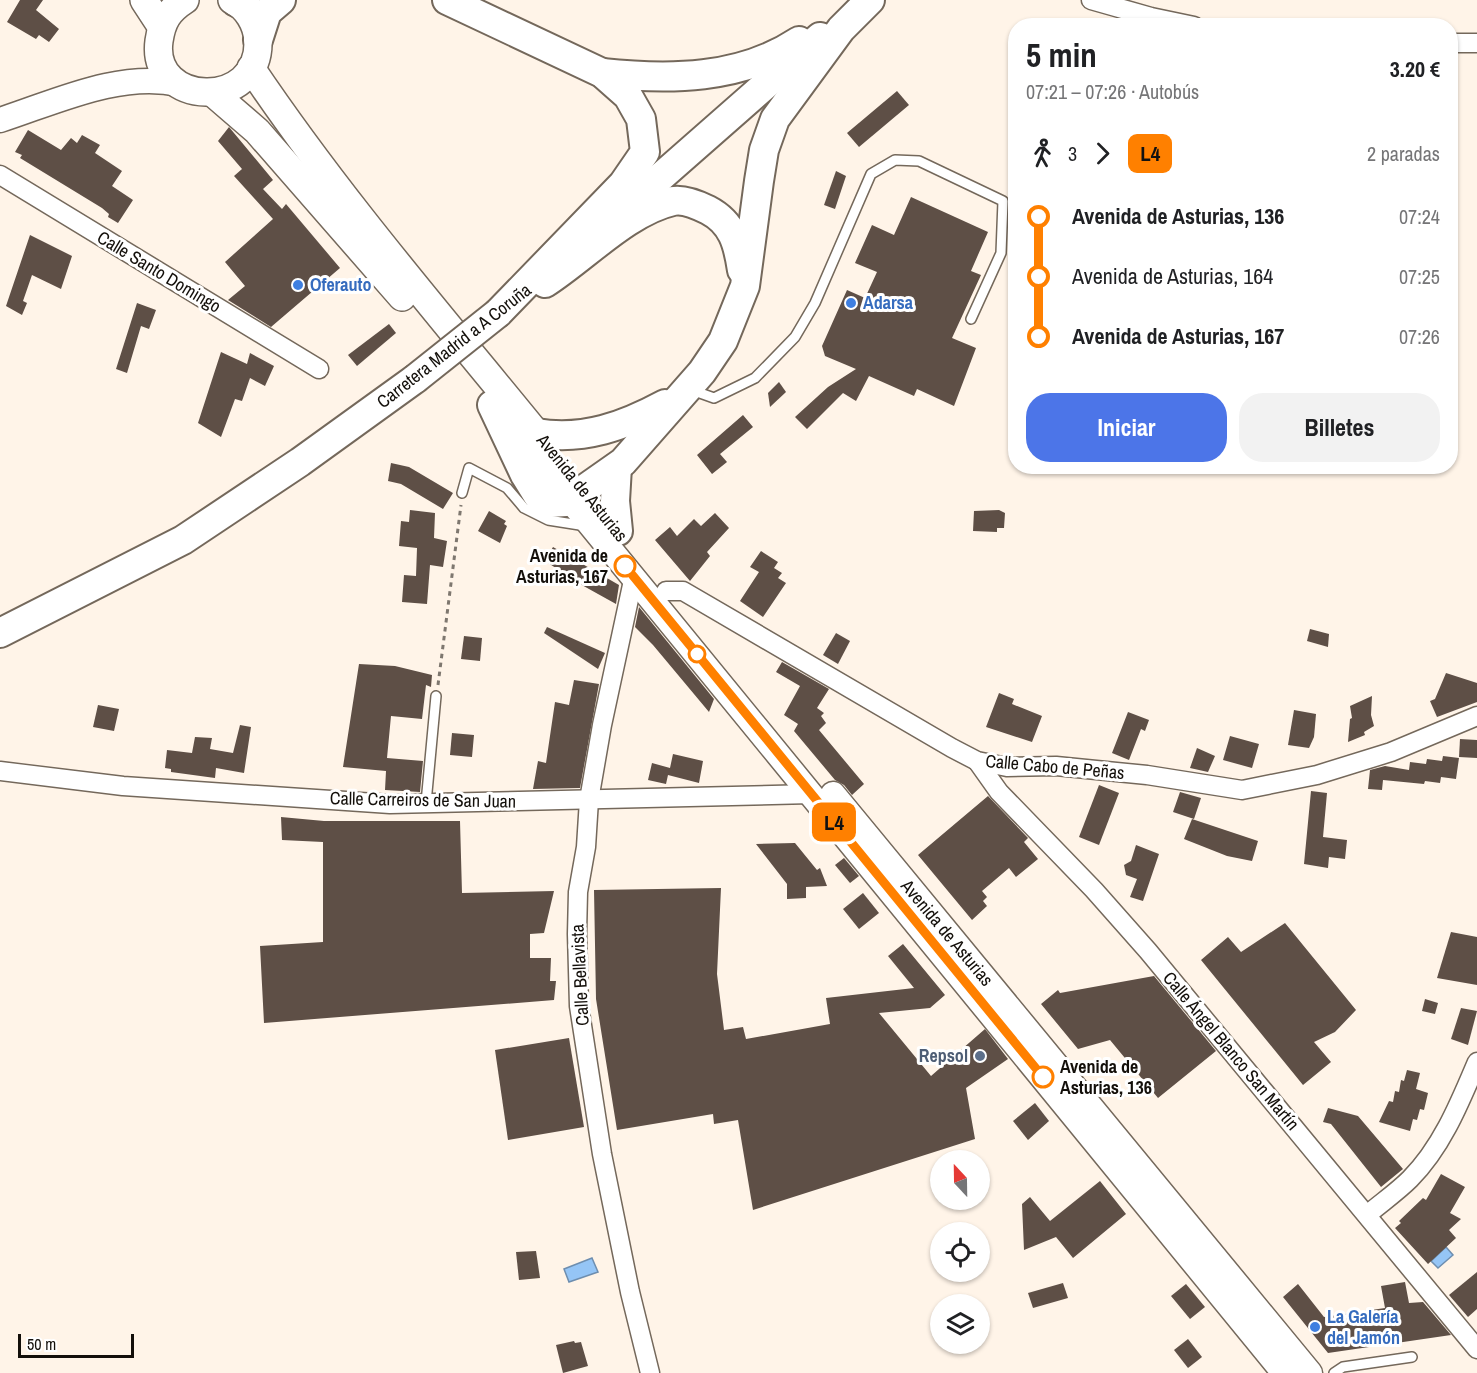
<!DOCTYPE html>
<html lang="es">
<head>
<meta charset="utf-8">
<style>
	:root { --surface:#fff; --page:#f2f2f2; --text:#202124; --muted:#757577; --accent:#4c75e8 }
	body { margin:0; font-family:"Archivo Narrow",sans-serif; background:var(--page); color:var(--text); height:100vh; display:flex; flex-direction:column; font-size:22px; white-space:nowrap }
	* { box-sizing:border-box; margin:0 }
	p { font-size:20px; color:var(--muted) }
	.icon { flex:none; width:33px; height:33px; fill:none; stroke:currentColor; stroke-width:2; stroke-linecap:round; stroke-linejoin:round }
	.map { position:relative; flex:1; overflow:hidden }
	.side { position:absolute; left:1008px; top:18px; width:450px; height:456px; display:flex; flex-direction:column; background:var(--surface); border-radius:24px; box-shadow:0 2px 4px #0004 }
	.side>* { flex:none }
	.badge { padding:0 12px; border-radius:9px; font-size:21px; line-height:39px }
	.needle { width:39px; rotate:338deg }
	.tools { position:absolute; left:930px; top:1150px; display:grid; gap:12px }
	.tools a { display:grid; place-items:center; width:60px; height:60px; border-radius:50%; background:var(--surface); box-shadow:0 2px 4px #0004; font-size:30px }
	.scale { position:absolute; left:18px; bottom:15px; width:116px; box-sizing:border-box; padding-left:6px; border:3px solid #130f0a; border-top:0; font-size:16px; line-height:21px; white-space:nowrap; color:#130f0a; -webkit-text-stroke:4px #fff; paint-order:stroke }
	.map>.badge { position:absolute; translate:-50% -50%; box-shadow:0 0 0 3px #fff }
	.legs { display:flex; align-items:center; gap:9px; height:66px; padding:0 18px; font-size:20px }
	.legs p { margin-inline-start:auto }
	.summary { display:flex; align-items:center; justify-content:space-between; height:102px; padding:0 18px }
	h1 { font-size:33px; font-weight:700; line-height:45px }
	.button { display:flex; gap:12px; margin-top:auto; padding:12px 18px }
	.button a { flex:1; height:69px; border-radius:24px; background:var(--accent); color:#fff; font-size:24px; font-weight:700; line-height:69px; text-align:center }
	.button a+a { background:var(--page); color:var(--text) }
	ul { padding:0 18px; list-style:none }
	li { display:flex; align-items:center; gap:21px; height:60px; font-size:22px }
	li i { display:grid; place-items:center; width:9px; height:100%; margin:0 8px; background:currentColor }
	li i::after { content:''; width:15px; height:15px; margin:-8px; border:4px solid; border-radius:50%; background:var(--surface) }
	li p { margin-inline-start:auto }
	li:first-child i { background:linear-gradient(#0000 50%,currentColor 0) }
	li:last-child i { background:linear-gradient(currentColor 50%,#0000 0) }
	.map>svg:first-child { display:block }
	.water { fill:#95c5f6; stroke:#6e8eaf; stroke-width:1.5 }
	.building { fill:#5e4f46 }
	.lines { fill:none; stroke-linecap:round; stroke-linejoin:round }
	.service-casing { stroke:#74685b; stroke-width:12 }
	.minor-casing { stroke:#74685b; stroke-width:21 }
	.secondary-casing { stroke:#74685b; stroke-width:27 }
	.primary-casing { stroke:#74685b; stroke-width:30 }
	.trunk-casing { stroke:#74685b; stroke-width:32 }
	.path { stroke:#7e776f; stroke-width:3; stroke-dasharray:4.5 4.5; stroke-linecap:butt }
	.service { stroke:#fff; stroke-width:9 }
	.minor { stroke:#fff; stroke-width:18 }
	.secondary { stroke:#fff; stroke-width:24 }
	.primary { stroke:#fff; stroke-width:27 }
	.trunk { stroke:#fff; stroke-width:28 }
	.trunk-bridge-casing { stroke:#74685b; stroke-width:32; stroke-linecap:butt }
	.trunk-bridge { stroke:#fff; stroke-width:28 }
	.line-1-casing { stroke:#fff; stroke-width:14 }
	.line-1 { stroke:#ff8000; stroke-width:9 }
	.shop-dot { fill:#3f7fe0; stroke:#fff; stroke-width:2 }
	.stop-1-dot { fill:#fff; stroke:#ff8000; stroke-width:3 }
	.service-dot { fill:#5c6f8a; stroke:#fff; stroke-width:2 }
	.labels { text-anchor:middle; stroke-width:6; stroke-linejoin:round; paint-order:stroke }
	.street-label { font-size:18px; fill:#130f0a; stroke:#fff }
	.shop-label { font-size:18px; font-weight:bold; fill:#366cbe; stroke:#fff; text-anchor:start }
	.stop-label { font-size:18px; font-weight:bold; fill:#130f0a; stroke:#fff; text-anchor:end }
	.service-label { font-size:18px; font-weight:bold; fill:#4e5e75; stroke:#fff; text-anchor:end }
</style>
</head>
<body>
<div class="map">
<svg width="1477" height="1373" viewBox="0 0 1477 1373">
	<rect width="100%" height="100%" fill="#fff4e8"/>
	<g class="water">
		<polygon points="1446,1247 1453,1255 1438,1268 1431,1261"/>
		<polygon points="592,1258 598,1272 569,1282 564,1269"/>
	</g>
	<g class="building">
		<polygon points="20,0 43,0 36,10 59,29 49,42 39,35 36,39 7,22"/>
		<polygon points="897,91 909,105 859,147 847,133"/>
		<polygon points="229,127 273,180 263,189 282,209 286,204 340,268 271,327 228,300 245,286 225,262 273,219 234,176 242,169 218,141"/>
		<polygon points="28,130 61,150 71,138 77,143 82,135 100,145 95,153 122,171 112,186 133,200 118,223 108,217 109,214 102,208 20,158 22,155 15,152"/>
		<polygon points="836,171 846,176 835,209 824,205"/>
		<polygon points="911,197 988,232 971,271 981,275 952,338 976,348 954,406 917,389 914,396 869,376 856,401 843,393 807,429 795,417 828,387 856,369 825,356 822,346 847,290 865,298 877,272 855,263 872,225 894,235"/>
		<polygon points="30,235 72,256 61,289 32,275 23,301 27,303 22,315 6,306"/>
		<polygon points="137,303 156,310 149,329 141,326 127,373 116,369"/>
		<polygon points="389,324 396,333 357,366 348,355"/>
		<polygon points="221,352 247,364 250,353 274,366 265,386 250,378 242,401 235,399 221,437 198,423"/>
		<polygon points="779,382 786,392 770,407 768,393"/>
		<polygon points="743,415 753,427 720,454 727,462 712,474 697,455"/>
		<polygon points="391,463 409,467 453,493 443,509 401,484 388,481"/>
		<polygon points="410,510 435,513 434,538 447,541 443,567 430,565 427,604 402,602 404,575 416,576 417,548 399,546 401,521 409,522"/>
		<polygon points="999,510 1005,513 1004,528 997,528 997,532 973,531 974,511"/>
		<polygon points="489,511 506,521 504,524 507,526 500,543 478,531"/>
		<polygon points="715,513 729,528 707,552 710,556 690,581 655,540 670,527 677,536 694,519 701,526"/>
		<polygon points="553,547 619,585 616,604 562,574 562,572 545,561"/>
		<polygon points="761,551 778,562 774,568 782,573 778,578 786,583 763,617 740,601 759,572 750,567"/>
		<polygon points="639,607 714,699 709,712 653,645 635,627"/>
		<polygon points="547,627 605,653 598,669 544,633"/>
		<polygon points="1310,629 1329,634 1328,647 1307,641"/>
		<polygon points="836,633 850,641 838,664 823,655"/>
		<polygon points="464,636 482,638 480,661 461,659"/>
		<polygon points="782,662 829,689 817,708 824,713 821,716 826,723 819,730 864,784 852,795 844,785 835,780 794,731 798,724 784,715 800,686 776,672"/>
		<polygon points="359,664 395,666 432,675 431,687 426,685 422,719 391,716 387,758 423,761 420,792 385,790 386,771 343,767"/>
		<polygon points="1446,673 1477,683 1477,702 1437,717 1430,701 1435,699"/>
		<polygon points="574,680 599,684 580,788 533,789 538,761 546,763 555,702 569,705"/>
		<polygon points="999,693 1014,699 1012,704 1042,716 1032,742 986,727"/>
		<polygon points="1372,696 1371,715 1374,726 1364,732 1365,735 1348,742 1350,719 1352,718 1350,706"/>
		<polygon points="98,705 119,709 114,731 93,727"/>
		<polygon points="1294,710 1316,714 1314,737 1309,748 1288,745"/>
		<polygon points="1128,712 1149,720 1145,731 1141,729 1129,760 1112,753"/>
		<polygon points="240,725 251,727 244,773 216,768 215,778 171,772 171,769 165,768 167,750 192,753 195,737 212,738 210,749 233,753"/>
		<polygon points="452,733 474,735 472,757 450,755"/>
		<polygon points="1230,736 1259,744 1252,768 1223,760"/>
		<polygon points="1460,739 1477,740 1477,758 1459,757"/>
		<polygon points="1197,748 1215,756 1208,772 1190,768"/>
		<polygon points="673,754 703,761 699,783 668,775 666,784 648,780 652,763 670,768"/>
		<polygon points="1443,756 1459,758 1456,779 1441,777 1440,783 1425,781 1424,784 1383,780 1382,790 1368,789 1370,770 1385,766 1409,770 1410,762 1426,764 1427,759 1442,761"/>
		<polygon points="1099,785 1119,793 1099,845 1079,837"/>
		<polygon points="1311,791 1327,793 1323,837 1347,840 1345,859 1329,857 1328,868 1304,864"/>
		<polygon points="1180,792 1201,798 1194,819 1173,812"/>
		<polygon points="988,796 1028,838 1024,842 1038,859 1016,877 1009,868 982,891 987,897 983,901 987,906 972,920 918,855"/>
		<polygon points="281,817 324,821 460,821 462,893 554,891 544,933 530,934 530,958 551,958 550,981 556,981 554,1000 264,1023 260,946 323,942 323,842 282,840"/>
		<polygon points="1192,819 1258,841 1252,861 1227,856 1184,839"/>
		<polygon points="795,843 817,870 820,868 827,886 806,887 806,898 787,899 787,884 756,844"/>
		<polygon points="1136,845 1159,854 1143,901 1130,897 1137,879 1126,875 1124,865 1131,861"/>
		<polygon points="844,858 859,876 850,883 835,865"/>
		<polygon points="721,888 717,974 724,1030 743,1027 746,1039 830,1024 826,998 914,988 888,956 903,944 945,995 930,1008 879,1013 931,1076 985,1029 1008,1059 966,1088 975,1139 753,1210 738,1120 714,1124 713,1114 617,1130 596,999 594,890"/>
		<polygon points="863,893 879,913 859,929 843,909"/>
		<polygon points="1285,923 1356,1010 1335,1032 1314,1042 1331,1062 1303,1085 1201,960 1228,937 1241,952"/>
		<polygon points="1451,932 1477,937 1477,985 1437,978"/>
		<polygon points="1154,976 1216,1051 1158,1098 1110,1040 1078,1049 1041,1004 1058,990 1060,993"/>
		<polygon points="1425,999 1438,1003 1435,1014 1422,1011"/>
		<polygon points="1461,1008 1477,1011 1468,1045 1451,1039"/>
		<polygon points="569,1038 584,1127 508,1140 495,1050"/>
		<polygon points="1407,1070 1420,1073 1416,1089 1428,1093 1424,1110 1420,1109 1417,1120 1413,1119 1410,1131 1379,1122 1389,1101 1393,1102 1395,1091 1399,1092 1401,1080 1404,1081"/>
		<polygon points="1035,1103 1049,1121 1028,1140 1013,1121"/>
		<polygon points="1328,1108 1358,1116 1403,1169 1381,1187 1331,1124 1323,1122"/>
		<polygon points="1441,1174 1465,1187 1450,1213 1461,1219 1449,1230 1456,1238 1428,1264 1395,1228 1401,1223 1399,1221 1423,1198 1426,1200"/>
		<polygon points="1100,1181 1126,1214 1073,1258 1056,1237 1024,1250 1022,1204 1030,1197 1050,1221"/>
		<polygon points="536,1251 540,1278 519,1280 516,1252"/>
		<polygon points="1477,1272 1477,1309 1468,1317 1449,1295"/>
		<polygon points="1405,1282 1409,1303 1423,1302 1451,1335 1328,1353 1283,1297 1298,1284 1324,1317 1385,1308 1381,1286"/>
		<polygon points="1063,1283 1068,1298 1033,1308 1028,1293"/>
		<polygon points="1186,1284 1205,1307 1190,1319 1171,1296"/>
		<polygon points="1188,1339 1202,1357 1188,1368 1174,1350"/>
		<polygon points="574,1341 575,1343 581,1342 588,1366 563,1373 556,1345"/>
	</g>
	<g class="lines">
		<defs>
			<g id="service">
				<polyline points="692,387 700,393 714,398 755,378 795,337 815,303 871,174 895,160 919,161 1003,201 1001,253 971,319"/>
				<polyline points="462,493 469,468 507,488 524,508 548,520 586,526"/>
				<polyline points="426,803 436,696"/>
				<polyline points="1334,1373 1343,1367 1412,1357"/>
			</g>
			<g id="minor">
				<polyline points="1091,0 1151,17 1194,26"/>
				<polyline points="1450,43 1477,43"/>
				<polyline points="0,175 319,369"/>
				<polyline points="634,576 602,725 589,800 586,847 578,892 577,934 579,1006 602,1154 630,1292 650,1373"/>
				<polyline points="666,591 683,591 952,748 977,761 1007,767 1056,766 1147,775 1242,790 1317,775 1391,752 1477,716"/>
				<polyline points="977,761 999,792 1094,890 1148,951 1477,1349"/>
				<polyline points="0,771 123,786 390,804 812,794"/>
				<path d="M 1367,1215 C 1381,1203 1397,1192 1410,1179 C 1442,1147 1460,1102 1477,1062"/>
			</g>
			<g id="secondary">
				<path d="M 0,120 C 56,102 119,71 179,84"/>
				<polyline points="507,423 1284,1373"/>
				<polyline points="833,794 1310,1373"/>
			</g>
			<g id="primary">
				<polyline points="144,0 161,26"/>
				<path d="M 185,0 C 168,11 162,21 159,41 C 150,107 260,111 258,41 C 257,24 247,7 232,0"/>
				<path d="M 251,68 C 337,196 439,314 536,433"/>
				<polyline points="213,93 257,131 402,297"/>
			</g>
			<g id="trunk">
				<polyline points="447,0 602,73 628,96 641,119 645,152 623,184 498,313"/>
				<polyline points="236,2 245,0"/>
				<polyline points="258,40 267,12 281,0"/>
				<path d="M 602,73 C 669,80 740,80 799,41"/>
				<polyline points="598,232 820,37"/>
				<path d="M 545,283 C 584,258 628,211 673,201 C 683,199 698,205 708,210 C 733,223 738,244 742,270"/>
				<polyline points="492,405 525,475 538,496 548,503 566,502 623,462 702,372 723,341 745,286 759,181 764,150 775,119 841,29 870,0"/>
				<path d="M 536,433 C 584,441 624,426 665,404"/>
				<polyline points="617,467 615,501 618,531"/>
				<polyline points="0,633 183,540 300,462 415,379"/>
			</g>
		</defs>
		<use href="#service" class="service-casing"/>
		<use href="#minor" class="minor-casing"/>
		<use href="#secondary" class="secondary-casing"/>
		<use href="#primary" class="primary-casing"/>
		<use href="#trunk" class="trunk-casing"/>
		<polyline class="path" points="438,685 461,505"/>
		<use href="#service" class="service"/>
		<use href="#minor" class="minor"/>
		<use href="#secondary" class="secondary"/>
		<use href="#primary" class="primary"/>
		<use href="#trunk" class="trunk"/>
		<defs>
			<polyline id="trunk-bridge" points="415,379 498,313"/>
		</defs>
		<use href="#trunk-bridge" class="trunk-bridge-casing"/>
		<use href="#trunk-bridge" class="trunk-bridge"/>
	</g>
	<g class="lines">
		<defs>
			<polyline id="line-1" points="625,566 1043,1077"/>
		</defs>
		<use href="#line-1" class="line-1-casing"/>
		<use href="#line-1" class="line-1"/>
	</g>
	<g class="shop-dot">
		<circle cx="298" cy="285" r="6"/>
		<circle cx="851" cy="303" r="6"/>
		<circle cx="1315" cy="1327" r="6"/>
	</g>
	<g class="stop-1-dot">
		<circle cx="625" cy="566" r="10"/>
		<circle cx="697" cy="654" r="8"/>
		<circle cx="1043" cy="1077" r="10"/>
	</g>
	<circle class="service-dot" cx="980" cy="1056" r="6"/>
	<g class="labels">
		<g class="street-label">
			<text transform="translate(159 272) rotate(31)" y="6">Calle Santo Domingo</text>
			<text transform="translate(454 346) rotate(-38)" y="6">Carretera Madrid a A Coruña</text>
			<text transform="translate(582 488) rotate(51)" y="6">Avenida de Asturias</text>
			<text transform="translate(1055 767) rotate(5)" y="6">Calle Cabo de Peñas</text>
			<text transform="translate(423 800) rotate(1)" y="6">Calle Carreiros de San Juan</text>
			<text transform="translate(947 933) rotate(50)" y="6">Avenida de Asturias</text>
			<text transform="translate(580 975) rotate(-93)" y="6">Calle Bellavista</text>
			<text transform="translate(1231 1051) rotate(50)" y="6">Calle Ángel Blanco San Martín</text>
		</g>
		<g class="shop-label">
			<text x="310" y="291">Oferauto</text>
			<text x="863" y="309">Adarsa</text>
			<text x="1327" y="1323">La Galería<tspan x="1327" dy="21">del Jamón</tspan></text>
		</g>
		<g class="stop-label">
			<text x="608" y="562">Avenida de<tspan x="608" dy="21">Asturias, 167</tspan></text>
			<text x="1060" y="1073" text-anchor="start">Avenida de<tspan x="1060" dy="21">Asturias, 136</tspan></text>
		</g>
		<g class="service-label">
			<text x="968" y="1062">Repsol</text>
		</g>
	</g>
</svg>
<div class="tools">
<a><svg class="needle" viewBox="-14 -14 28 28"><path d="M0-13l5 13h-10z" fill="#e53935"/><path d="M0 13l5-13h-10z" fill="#757577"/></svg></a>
<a><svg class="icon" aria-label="locate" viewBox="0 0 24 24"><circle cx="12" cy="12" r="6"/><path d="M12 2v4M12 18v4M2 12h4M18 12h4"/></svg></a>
<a><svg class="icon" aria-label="layers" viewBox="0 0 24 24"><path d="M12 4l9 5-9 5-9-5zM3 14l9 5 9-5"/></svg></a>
</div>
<div class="scale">50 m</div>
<b class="badge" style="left:834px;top:822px;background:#ff8000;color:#111">L4</b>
<section class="side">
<div class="summary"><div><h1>5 min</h1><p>07:21 – 07:26 · Autobús</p></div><b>3.20 €</b></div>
<div class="legs"><svg class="icon" aria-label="walk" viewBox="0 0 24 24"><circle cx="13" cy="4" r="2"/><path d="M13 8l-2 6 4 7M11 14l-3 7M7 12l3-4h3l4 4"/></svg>3<svg class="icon" aria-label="forward" viewBox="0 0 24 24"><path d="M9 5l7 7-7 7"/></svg><b class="badge" style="background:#ff8000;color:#111">L4</b><p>2 paradas</p></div>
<ul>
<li><i style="color:#ff8000"></i><b>Avenida de Asturias, 136</b><p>07:24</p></li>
<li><i style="color:#ff8000"></i><span>Avenida de Asturias, 164</span><p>07:25</p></li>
<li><i style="color:#ff8000"></i><b>Avenida de Asturias, 167</b><p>07:26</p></li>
</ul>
<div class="button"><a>Iniciar</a><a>Billetes</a></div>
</section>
</div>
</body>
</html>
